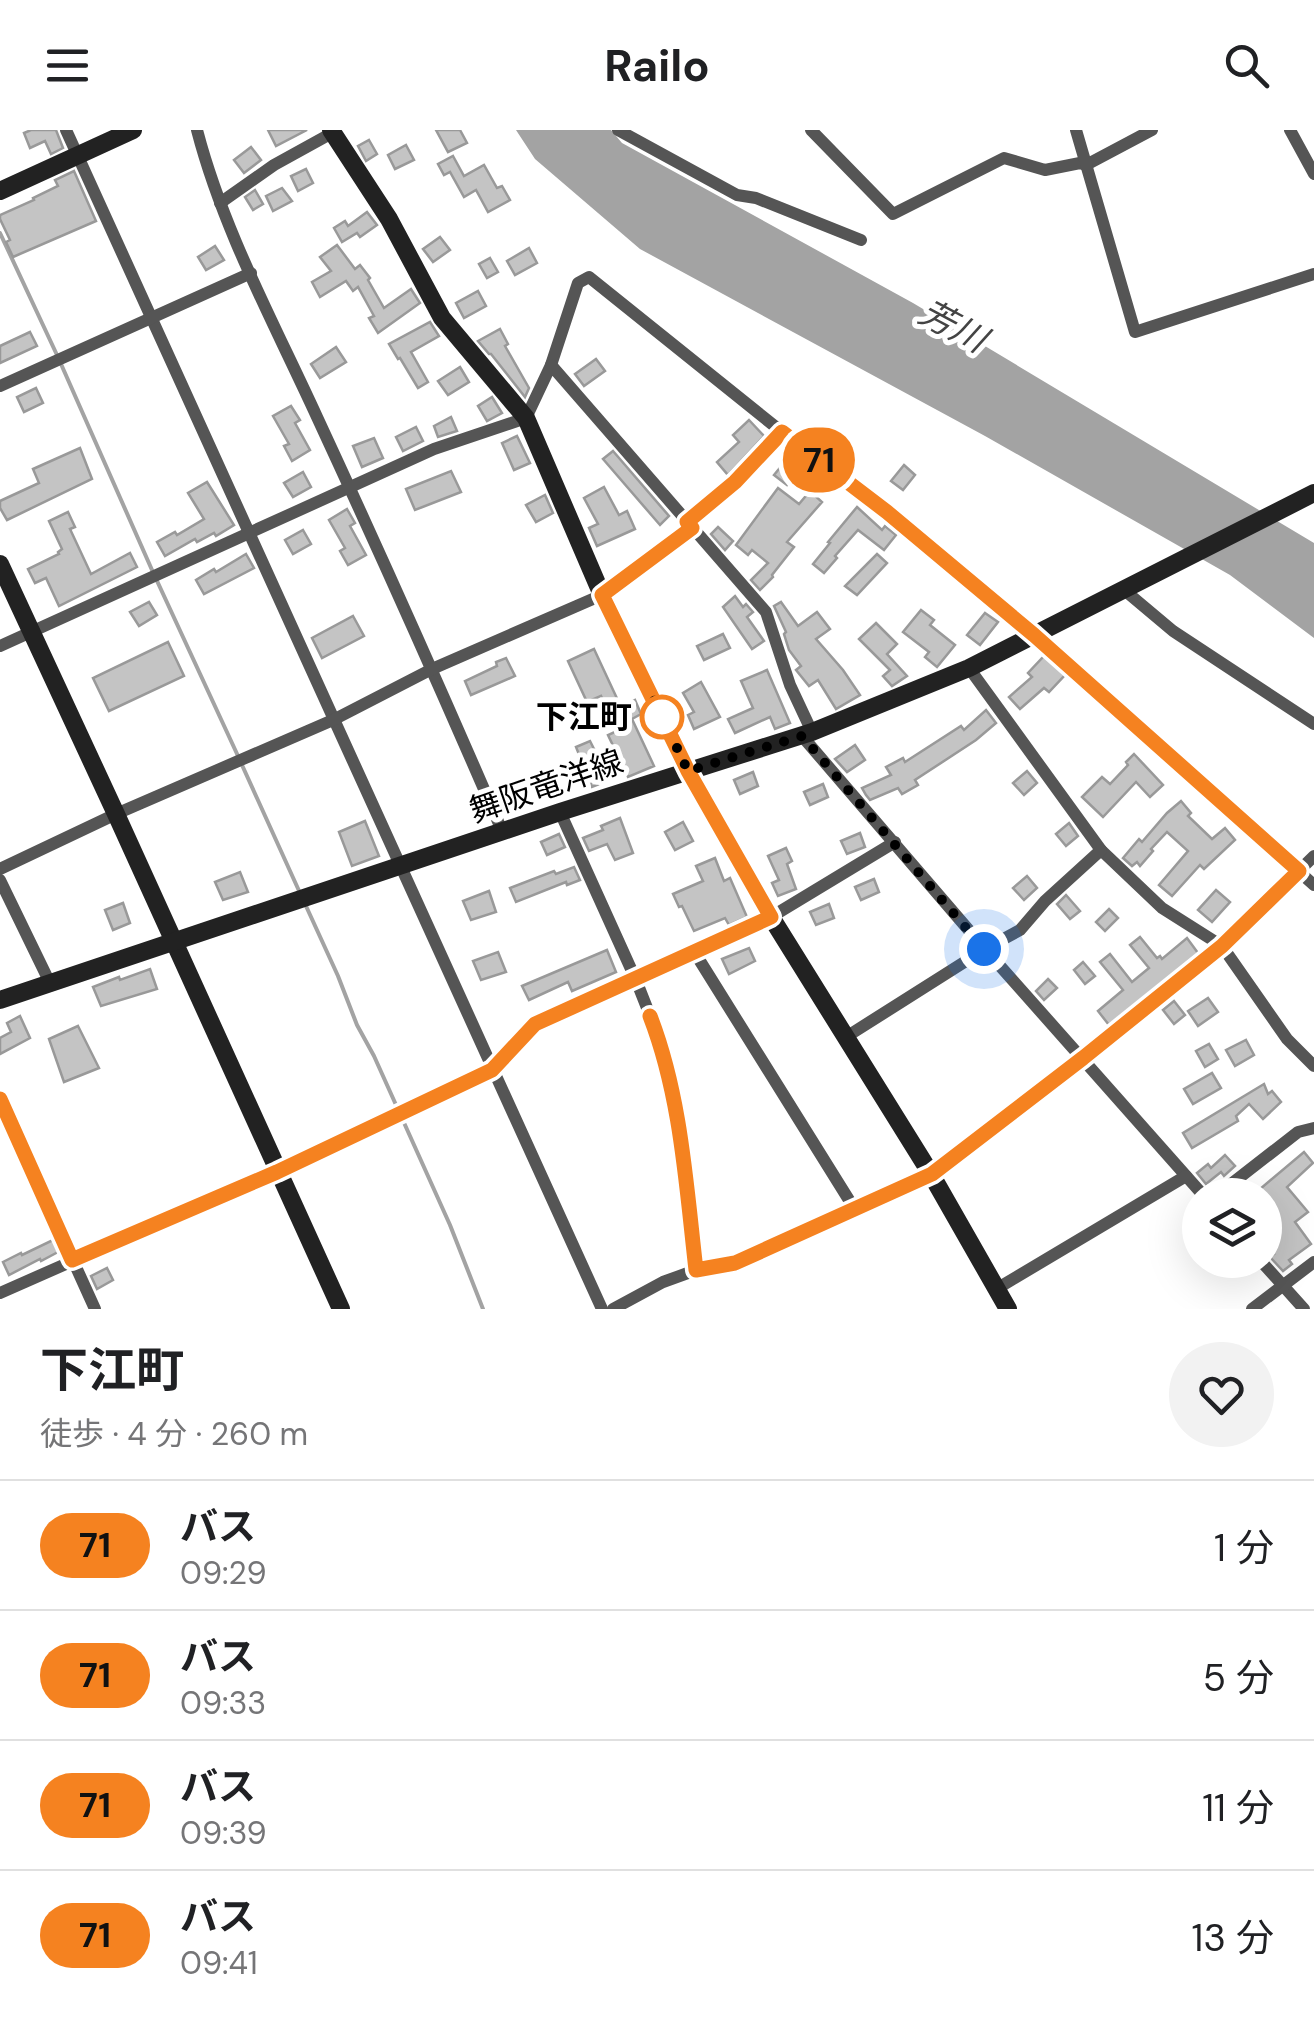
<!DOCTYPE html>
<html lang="ja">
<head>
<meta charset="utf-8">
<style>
	:root { --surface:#fff; --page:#f2f2f2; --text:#202124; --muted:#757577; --line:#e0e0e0 }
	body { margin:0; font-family:"DM Sans","Noto Sans JP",sans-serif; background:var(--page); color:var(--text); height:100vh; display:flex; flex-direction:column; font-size:38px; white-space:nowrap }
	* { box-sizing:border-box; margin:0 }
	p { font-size:32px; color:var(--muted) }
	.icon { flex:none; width:55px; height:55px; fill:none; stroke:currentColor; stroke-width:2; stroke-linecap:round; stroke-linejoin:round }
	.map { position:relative; height:1179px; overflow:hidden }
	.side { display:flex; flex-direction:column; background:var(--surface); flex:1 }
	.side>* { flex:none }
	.badge { padding:0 20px; border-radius:32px; font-size:35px; line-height:65px }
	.buttons { position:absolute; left:1182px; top:1048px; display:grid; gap:20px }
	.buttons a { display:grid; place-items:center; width:100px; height:100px; border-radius:50%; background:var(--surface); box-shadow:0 10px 40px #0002; font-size:50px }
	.you { position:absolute; width:50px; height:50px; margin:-25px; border:8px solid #fff; border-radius:50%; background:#1a73e8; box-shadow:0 0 0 15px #1a73e833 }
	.map>.badge { position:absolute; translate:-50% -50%; box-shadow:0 0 0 5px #fff }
	.round { display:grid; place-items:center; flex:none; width:105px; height:105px; border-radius:52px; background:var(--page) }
	.summary { display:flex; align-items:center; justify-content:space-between; height:170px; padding:0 40px }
	h1 { font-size:48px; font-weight:700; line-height:75px }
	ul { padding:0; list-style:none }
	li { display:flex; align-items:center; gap:30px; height:130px; padding:0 40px; border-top:2px solid var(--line) }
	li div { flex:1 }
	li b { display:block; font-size:38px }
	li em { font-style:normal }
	li .badge { min-width:110px; font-weight:700; text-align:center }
	header { display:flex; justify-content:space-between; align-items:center; height:130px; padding:0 40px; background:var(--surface); font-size:45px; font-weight:700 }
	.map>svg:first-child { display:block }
	.water { fill:#a3a3a3 }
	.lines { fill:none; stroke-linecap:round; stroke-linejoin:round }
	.stream { stroke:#a3a3a3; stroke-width:4 }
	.building { fill:#c4c4c4; stroke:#999; stroke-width:2.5 }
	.street { stroke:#555; stroke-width:12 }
	.secondary { stroke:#222; stroke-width:18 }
	.line-casing { stroke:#fff; stroke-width:22 }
	.line { stroke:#f58220; stroke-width:15 }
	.walk { stroke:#000; stroke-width:10; stroke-dasharray:0 18 }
	.stop-dot { fill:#fff; stroke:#f58220; stroke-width:5 }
	.labels { text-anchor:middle; stroke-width:10; stroke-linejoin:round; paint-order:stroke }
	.stop-label { font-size:32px; font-weight:bold; fill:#000; stroke:#fff; text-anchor:end }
	.street-label { font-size:32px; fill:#000; stroke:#fff }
	.water-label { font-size:35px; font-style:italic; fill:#444; stroke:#fff }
</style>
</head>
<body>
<header><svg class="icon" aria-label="menu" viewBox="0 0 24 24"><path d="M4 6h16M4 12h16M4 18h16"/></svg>Railo<svg class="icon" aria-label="search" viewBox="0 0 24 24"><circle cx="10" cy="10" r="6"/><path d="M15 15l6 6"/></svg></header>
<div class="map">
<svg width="1314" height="1179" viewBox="0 0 1314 1179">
	<rect width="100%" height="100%" fill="#fff"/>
	<polygon class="water" points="516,0 611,0 622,13 913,173 1314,413 1314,508 1230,445 985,306 640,119 535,29"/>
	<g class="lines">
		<g class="stream">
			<polyline points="0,103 57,225"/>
			<polyline points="61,234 152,440 238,626"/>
			<polyline points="242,635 300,763"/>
			<polyline points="306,776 338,846 357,895 374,926 450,1095 483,1179"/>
		</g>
	</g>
	<g class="building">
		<polygon points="31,0 56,0 63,18 51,24 45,11 30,18 24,3"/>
		<polygon points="268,0 307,0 276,16"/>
		<polygon points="436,0 460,0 467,13 448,22"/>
		<polygon points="369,10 377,24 366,31 358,16"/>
		<polygon points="406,15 414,30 395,39 388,25"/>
		<polygon points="251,17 261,30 244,43 234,30"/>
		<polygon points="453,26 464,46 484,35 497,58 502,56 510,70 488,82 476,60 464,67 450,42 444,45 438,34"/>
		<polygon points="306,39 313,53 298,61 291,46"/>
		<polygon points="74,41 96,91 13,127 6,112 10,110 0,89 0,85 34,70 33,68 58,56 55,50"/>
		<polygon points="282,58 292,71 273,81 266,66"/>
		<polygon points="255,60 263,74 253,80 245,67"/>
		<polygon points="367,82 377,95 360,107 357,103 342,112 334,98 345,91 348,96"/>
		<polygon points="440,107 450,120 433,132 423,119"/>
		<polygon points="337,115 355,139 360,135 370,148 368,150 384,178 411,159 420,173 378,203 369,188 374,186 358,157 353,161 346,151 320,167 312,152 331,141 320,127"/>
		<polygon points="215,116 224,130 206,140 198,127"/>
		<polygon points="529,118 537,133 515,145 507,131"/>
		<polygon points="490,128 498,142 487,148 479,134"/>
		<polygon points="478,161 486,176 464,188 456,173"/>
		<polygon points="430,192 439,206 411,222 428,252 418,258 400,228 398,229 389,214"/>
		<polygon points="500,199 508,214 505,216 529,258 525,267 491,224 489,224 478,211"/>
		<polygon points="30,202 37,216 0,233 0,216"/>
		<polygon points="336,217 346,232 320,248 311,234"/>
		<polygon points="596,229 605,241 584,256 575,244"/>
		<polygon points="460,237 469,252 448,265 438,251"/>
		<polygon points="36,258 43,273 24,282 17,267"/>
		<polygon points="492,267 502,283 487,291 478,276"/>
		<polygon points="291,276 300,290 295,293 310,320 292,331 284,316 289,314 273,286"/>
		<polygon points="451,287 457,301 438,307 434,296"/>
		<polygon points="749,290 764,306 728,345 717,332 739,312 733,305"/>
		<polygon points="416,297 423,311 403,321 396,307"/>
		<polygon points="517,306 530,333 514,340 502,313"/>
		<polygon points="374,308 383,328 362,337 353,316"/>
		<polygon points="80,318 92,349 7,390 0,378 0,371 39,353 33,339"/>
		<polygon points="613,321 669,386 660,395 603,329"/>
		<polygon points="792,323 804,333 787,355 774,345"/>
		<polygon points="904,335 915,345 903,360 891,351"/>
		<polygon points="451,341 461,362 415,380 406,359"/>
		<polygon points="303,342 311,357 293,367 284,353"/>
		<polygon points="207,352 234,395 216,406 214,403 197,412 195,409 165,426 157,412 175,402 177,405 204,389 188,363"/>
		<polygon points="604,357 619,385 627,381 635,399 597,416 589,398 598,394 584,368"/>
		<polygon points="778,358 799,374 810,361 822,372 787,412 794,417 772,445 773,447 760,460 751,450 768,433 752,420 748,425 736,415"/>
		<polygon points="545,365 553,383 536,392 526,375"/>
		<polygon points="857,377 882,400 885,396 896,405 884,420 858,400 835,426 837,428 824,443 813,434 830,413 828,412"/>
		<polygon points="347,379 355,393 350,396 366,425 348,435 340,421 345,418 329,390"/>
		<polygon points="68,382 75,397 70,399 91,444 130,423 137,437 59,476 46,448 35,453 28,439 59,424 58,422 62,419 49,391"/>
		<polygon points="718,397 733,411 725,420 711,404"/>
		<polygon points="303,400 311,414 293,424 285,410"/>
		<polygon points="246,424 254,438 204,464 196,450 214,439 216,442"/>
		<polygon points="877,424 887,433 857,465 845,456"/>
		<polygon points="735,466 743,477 746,474 753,482 747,487 764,511 752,519 723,477"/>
		<polygon points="149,472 157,485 139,496 130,482"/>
		<polygon points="781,472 798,496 817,482 830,499 816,509 843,540 860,565 836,579 818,550 809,556 796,540 801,536 789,520 784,504 786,502 774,476"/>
		<polygon points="921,480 934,490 930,495 955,515 937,537 925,527 929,522 903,502"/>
		<polygon points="985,483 998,492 980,515 967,505"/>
		<polygon points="353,486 364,506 322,528 312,508"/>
		<polygon points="876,493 897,514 887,524 907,546 892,556 883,546 890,540 859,509"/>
		<polygon points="723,504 730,518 704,530 697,516"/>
		<polygon points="168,512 184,546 109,581 93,548"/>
		<polygon points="594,519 621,577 635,570 641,584 632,589 654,636 628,647 608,605 617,601 601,566 587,572 568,531"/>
		<polygon points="1044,526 1065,545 1049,562 1044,558 1020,579 1009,567 1032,547 1028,543"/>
		<polygon points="506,528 515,546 471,565 465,551 497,536 496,532"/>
		<polygon points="767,540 790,593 775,599 770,587 735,603 728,589 753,578 741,551"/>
		<polygon points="701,552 720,587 694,599 688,585 694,582 683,563"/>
		<polygon points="986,580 996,593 976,610 915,650 918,655 902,664 898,658 870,670 866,665 862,658 891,645 886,637 903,628 905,632 961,596 964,600"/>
		<polygon points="590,611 597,625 593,627 602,653 592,657 576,617"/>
		<polygon points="855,615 865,630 847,642 835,629"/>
		<polygon points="1134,624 1163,655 1150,667 1136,652 1103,687 1082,667 1102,647 1110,654 1128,635 1126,632"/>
		<polygon points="1027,641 1037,653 1024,665 1013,653"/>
		<polygon points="753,642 758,656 740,664 734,650"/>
		<polygon points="823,654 828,667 810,675 804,662"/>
		<polygon points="1181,671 1191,683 1188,686 1212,709 1225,698 1235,710 1204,739 1200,735 1172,766 1159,755 1188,721 1167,702 1151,719 1153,721 1140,736 1137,732 1132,736 1123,728 1139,709 1142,712 1167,683"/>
		<polygon points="620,688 633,723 615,730 607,714 589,721 583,708 603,700 601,696"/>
		<polygon points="365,691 379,726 352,736 339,702"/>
		<polygon points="683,692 693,711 675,720 665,702"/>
		<polygon points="1069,693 1078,706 1066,716 1056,704"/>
		<polygon points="860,703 865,717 847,724 841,711"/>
		<polygon points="559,704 565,717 547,725 541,712"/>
		<polygon points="786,718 792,731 787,734 796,759 778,766 772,753 779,750 768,726"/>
		<polygon points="715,728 724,751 730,748 747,787 729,795 725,788 694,801 682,776 679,777 673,764 703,751 696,736"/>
		<polygon points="574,737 580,750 567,755 566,752 516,772 510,758 554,741 556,744"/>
		<polygon points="240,742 248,762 223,770 215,752"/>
		<polygon points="1027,746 1037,758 1024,770 1013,758"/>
		<polygon points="874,749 879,762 861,770 855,757"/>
		<polygon points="1216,760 1230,772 1212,792 1198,780"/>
		<polygon points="489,761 496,782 471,790 463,771"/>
		<polygon points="1066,765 1080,781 1070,789 1057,774"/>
		<polygon points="123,773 130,793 113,800 105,780"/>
		<polygon points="829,774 834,788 816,795 810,782"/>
		<polygon points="1109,779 1118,788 1105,801 1096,792"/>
		<polygon points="1140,807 1157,828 1160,826 1162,829 1187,808 1198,823 1109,895 1098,881 1123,860 1100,832 1110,824 1132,852 1149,838 1130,815"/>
		<polygon points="749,818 755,831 729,844 722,829"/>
		<polygon points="607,820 616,842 572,861 568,852 529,870 522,856"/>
		<polygon points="498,822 506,842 481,850 473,831"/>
		<polygon points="1083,832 1095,846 1085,854 1074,840"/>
		<polygon points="150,839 157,859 101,876 93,857 119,847 120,850"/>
		<polygon points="1048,849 1057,858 1044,870 1036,861"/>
		<polygon points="1208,868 1218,882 1198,896 1188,881"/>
		<polygon points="1174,871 1185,885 1174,894 1163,880"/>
		<polygon points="20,886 30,908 0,924 0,908 11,902 7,893"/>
		<polygon points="78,896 99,938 64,952 49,909"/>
		<polygon points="1246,910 1254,925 1235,936 1226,920"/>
		<polygon points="1209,914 1218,929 1205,937 1196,921"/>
		<polygon points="1212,943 1221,958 1193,974 1184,959"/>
		<polygon points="1264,954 1268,964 1272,961 1281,972 1263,989 1249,974 1236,986 1238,991 1192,1018 1183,1003"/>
		<polygon points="1304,1022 1313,1033 1287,1057 1308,1082 1295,1092 1311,1114 1289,1130 1292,1134 1283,1141 1270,1127 1274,1124 1265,1112 1265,1099 1279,1088 1265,1071 1265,1065 1253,1065"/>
		<polygon points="1225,1025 1235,1036 1224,1046 1221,1042 1206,1054 1197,1043 1208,1034 1211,1038"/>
		<polygon points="53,1110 58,1122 41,1131 40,1129 9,1145 3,1132 21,1123 22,1125"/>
		<polygon points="107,1138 113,1150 97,1159 91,1146"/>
	</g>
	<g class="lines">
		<g class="street">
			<polyline points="66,0 602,1179"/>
			<path d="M 197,0 C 223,100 274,193 317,287 C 381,425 443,564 503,703"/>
			<polyline points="618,0 737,65 756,68 861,110"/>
			<polyline points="811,0 893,84 1004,28 1045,40 1080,33 1086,35 1152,0"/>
			<polyline points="1076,0 1135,202 1314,144"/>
			<polyline points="1290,0 1314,44"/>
			<polyline points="220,73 274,35 332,3"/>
			<polyline points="551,235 578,153 589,147 782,302"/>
			<polyline points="0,256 251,143"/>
			<polyline points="687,392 735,352 782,302 887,382 1035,505 1314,755"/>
			<polyline points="1123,459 1173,501 1314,594"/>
			<polyline points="0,516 434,319 526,288 551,235 766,482 790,555 812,602"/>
			<polyline points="969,538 1101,720 1162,778 1222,816 1287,909 1314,936"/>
			<polyline points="802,606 985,819 1203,1065"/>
			<polyline points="560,682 636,850 664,921 674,965 696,1140"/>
			<polyline points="0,739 116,684 333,590 432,539 602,465 692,398"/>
			<polyline points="0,750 50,853"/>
			<polyline points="695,823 854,1078"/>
			<polyline points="846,907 985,819 1020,800 1045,771 1101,720"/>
			<polyline points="0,969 95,1179"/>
			<polyline points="1217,1065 1298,1002 1314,998"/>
			<polyline points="1260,1130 1304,1179"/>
			<polyline points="998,1158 1186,1046"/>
			<polyline points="0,1163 277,1041 492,940 535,894 771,787 895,712"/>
			<polyline points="613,1179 663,1152 696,1140 735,1133 931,1044 1083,929 1222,816 1314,726"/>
			<polyline points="1252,1179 1314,1132"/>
		</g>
		<g class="secondary">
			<polyline points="331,0 389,89 442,188 526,288 602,465 689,641 771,787 931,1044 1008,1179"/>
			<polyline points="0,61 133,0"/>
			<polyline points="0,434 116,684 341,1179"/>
			<polyline points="0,870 560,682 812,602 969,538 1314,363"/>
		</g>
	</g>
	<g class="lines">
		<defs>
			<path id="line" d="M 0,969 L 72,1130 L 277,1042 L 492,940 L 535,894 L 771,787 L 688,641 L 602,465 L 692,398 L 687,392 L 735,352 L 782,302 L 887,382 L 1034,505 L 1299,741 L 1222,816 L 1083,928 L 932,1044 L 735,1133 L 696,1140 C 686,1054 681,966 650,886"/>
		</defs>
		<use href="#line" class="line-casing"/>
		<use href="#line" class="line"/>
		<polyline class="walk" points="662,587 654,570 688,641 802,606 984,819"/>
	</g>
	<circle class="stop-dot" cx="662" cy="587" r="20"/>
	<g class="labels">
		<g class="stop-label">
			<text x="632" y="598">下江町</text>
		</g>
		<g class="street-label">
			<text transform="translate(546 656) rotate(-19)" y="11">舞阪竜洋線</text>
		</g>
		<g class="water-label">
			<text transform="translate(953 196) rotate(28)" y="12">芳川</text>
		</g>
	</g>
</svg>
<div class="buttons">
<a><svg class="icon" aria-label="layers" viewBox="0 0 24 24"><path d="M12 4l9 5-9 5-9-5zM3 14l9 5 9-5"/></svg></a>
</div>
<div class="you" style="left:984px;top:819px"></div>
<b class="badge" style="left:819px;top:330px;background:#f58220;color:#111">71</b>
</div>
<section class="side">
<div class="summary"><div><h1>下江町</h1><p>徒歩 · 4 分 · 260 m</p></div><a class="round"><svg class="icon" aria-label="heart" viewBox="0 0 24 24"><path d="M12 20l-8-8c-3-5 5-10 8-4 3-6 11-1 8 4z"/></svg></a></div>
<ul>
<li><span class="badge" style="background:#f58220;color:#111">71</span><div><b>バス</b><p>09:29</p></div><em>1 分</em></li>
<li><span class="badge" style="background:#f58220;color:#111">71</span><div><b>バス</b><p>09:33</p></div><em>5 分</em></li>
<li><span class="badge" style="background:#f58220;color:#111">71</span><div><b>バス</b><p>09:39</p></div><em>11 分</em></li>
<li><span class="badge" style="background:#f58220;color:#111">71</span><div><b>バス</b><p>09:41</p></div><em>13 分</em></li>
</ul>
</section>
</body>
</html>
